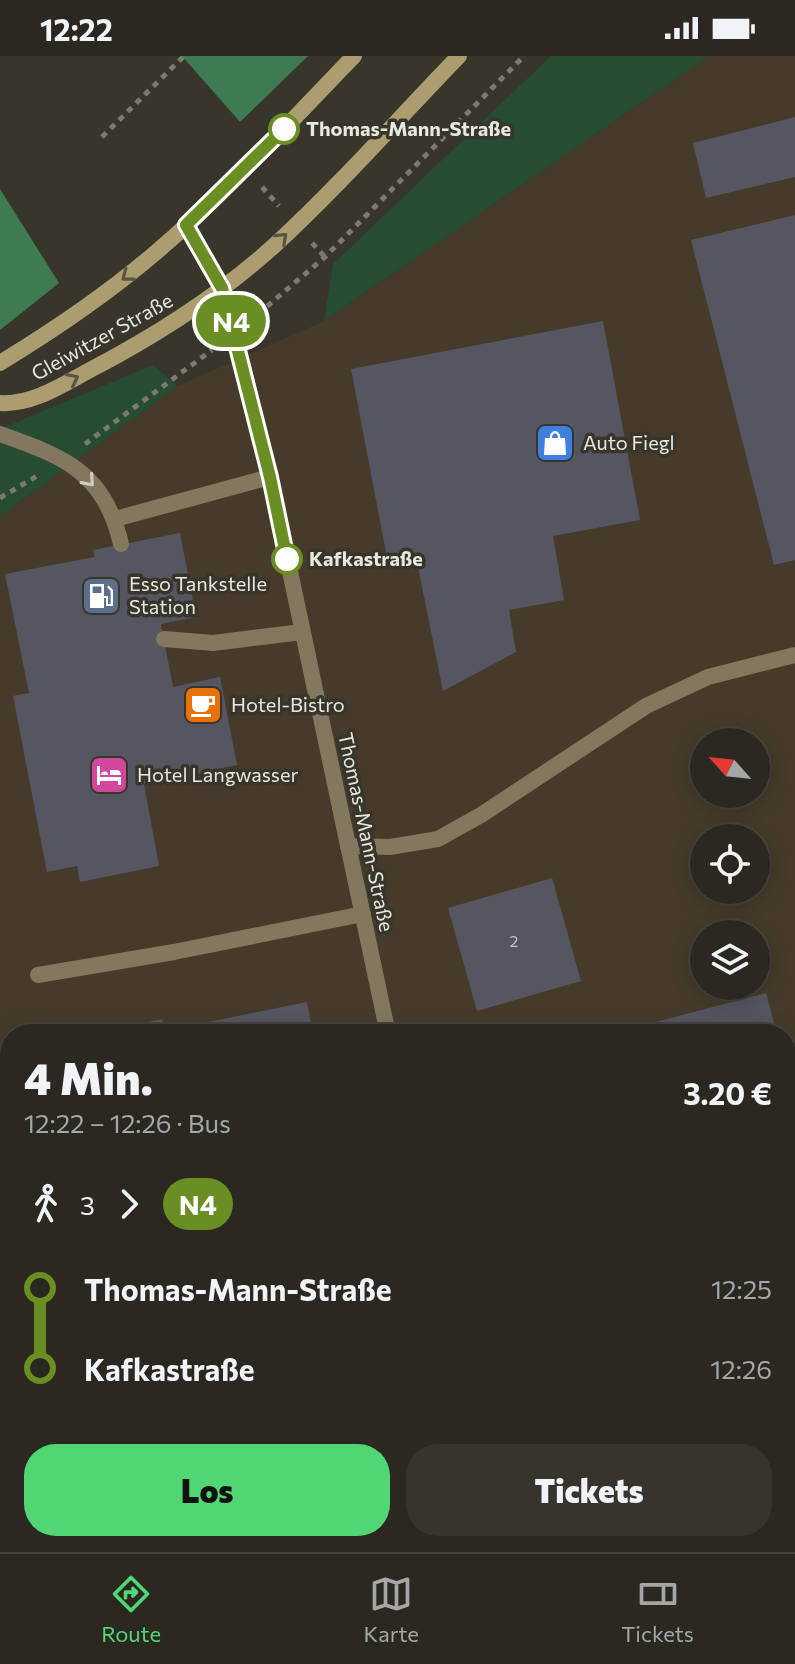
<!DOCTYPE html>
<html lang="de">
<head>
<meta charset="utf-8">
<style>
	:root { --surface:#2a2820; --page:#36342d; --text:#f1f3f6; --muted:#a5a6a5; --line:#46443e; --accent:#51d674 }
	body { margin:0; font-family:Commissioner,sans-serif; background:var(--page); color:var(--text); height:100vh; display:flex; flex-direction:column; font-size:30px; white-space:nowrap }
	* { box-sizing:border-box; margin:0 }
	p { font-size:26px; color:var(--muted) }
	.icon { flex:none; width:44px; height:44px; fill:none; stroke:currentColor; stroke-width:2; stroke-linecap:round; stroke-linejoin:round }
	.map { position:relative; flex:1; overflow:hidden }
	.panel { position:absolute; left:0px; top:968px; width:796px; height:528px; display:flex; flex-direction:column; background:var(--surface); border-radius:32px 32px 0 0; box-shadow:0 4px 20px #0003,0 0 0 2px var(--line) }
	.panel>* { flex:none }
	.badge { padding:0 16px; border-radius:26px; font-size:28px; line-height:52px }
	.needle { width:52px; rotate:297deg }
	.tools { position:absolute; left:690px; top:672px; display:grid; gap:16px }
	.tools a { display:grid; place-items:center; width:80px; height:80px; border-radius:50%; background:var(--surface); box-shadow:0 4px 20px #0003,0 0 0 2px var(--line); font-size:40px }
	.map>.badge { position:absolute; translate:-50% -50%; box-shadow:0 0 0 4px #fff }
	.legs { display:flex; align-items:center; gap:12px; height:88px; padding:0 24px; font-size:26px }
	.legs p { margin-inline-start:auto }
	.headline { display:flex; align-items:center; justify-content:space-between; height:136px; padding:0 24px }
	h1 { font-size:44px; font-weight:800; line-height:60px }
	.cta { display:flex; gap:16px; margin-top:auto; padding:16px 24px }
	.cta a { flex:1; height:92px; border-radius:32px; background:var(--accent); color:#111; font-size:32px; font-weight:800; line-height:92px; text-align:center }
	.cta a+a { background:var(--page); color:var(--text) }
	ul { padding:0 24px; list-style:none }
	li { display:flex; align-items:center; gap:28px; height:80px; font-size:30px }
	li i { display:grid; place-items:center; width:12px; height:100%; margin:0 10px; background:currentColor }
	li i::after { content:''; width:20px; height:20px; margin:-10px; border:6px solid; border-radius:50%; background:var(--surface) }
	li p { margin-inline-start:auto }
	li:first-child i { background:linear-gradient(#0000 50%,currentColor 0) }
	li:last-child i { background:linear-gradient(currentColor 50%,#0000 0) }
	.status { display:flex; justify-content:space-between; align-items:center; height:56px; padding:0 40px; background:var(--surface); direction:ltr }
	.status svg { height:22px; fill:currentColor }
	.menu { display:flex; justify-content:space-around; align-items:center; height:112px; border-top:2px solid var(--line); background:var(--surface); font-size:22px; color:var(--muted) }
	.menu a { display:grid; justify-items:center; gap:4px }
	.menu .current { color:var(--accent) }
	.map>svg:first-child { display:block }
	.commercial { fill:#463b2b; fill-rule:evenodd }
	.green { fill:#264c32 }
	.forest { fill:#3e7b52 }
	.building { fill:#555661 }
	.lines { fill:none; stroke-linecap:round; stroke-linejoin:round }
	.path { stroke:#7c7a70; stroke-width:5; stroke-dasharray:6 6; stroke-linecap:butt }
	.service { stroke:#81785d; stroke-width:16 }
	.minor { stroke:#81785d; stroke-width:16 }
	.secondary { stroke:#ac9d71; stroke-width:16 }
	.oneway { stroke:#5b543f }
	.oneway2 { stroke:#cecbbf }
	.line-1-casing { stroke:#fff; stroke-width:18 }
	.line-1 { stroke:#6b8e23; stroke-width:12 }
	.stop-1-dot { fill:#fff; stroke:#6b8e23; stroke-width:4 }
	.labels { text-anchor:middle; stroke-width:7; stroke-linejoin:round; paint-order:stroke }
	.number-label { font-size:16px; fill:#c3c3c0 }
	.stop-label { font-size:20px; font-weight:bold; fill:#e8e7e0; stroke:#38352a; text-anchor:start }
	.street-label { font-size:20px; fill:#e8e7e0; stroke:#38352a }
	.poi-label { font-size:20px; fill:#e8e7e0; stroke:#38352a; text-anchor:start }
</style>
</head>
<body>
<div class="status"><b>12:22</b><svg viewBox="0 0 49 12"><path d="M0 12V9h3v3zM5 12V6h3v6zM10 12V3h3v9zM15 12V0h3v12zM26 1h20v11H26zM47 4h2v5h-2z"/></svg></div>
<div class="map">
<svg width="795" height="1496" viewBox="0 0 795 1496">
	<rect width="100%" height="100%" fill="#38352a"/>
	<path class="commercial" d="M 709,0 L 795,0 L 795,1496 L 0,1496 L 0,460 L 178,330 L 324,265 ZM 704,686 L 756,686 L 756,738 L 704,738 ZM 704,782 L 756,782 L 756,834 L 704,834 ZM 704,878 L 756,878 L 756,930 L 704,930 ZM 10,978 L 786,978 L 786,1486 L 10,1486 Z"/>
	<g class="green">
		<polygon points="551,0 709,0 324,265 333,208"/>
		<polygon points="153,309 178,330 0,460 0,373"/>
	</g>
	<g class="forest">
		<polygon points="182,0 308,0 240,66"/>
		<polygon points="0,133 59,227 0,274"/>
	</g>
	<g class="building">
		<polygon points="795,61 795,121 706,142 693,87"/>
		<polygon points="795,159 795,504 774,509 691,184"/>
		<polygon points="603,265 640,464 553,480 564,544 509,554 516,596 443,635 417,506 389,512 351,313"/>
		<polygon points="180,477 196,561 161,568 173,631 220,621 237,709 144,728 159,810 80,826 77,810 47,816 13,640 29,637 5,518 95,501 93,494"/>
		<polygon points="552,822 581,925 477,955 448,852"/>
		<polygon points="766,937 777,978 614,978 614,977"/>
		<polygon points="307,946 313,978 200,978 198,968"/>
		<polygon points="162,963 165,978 96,978 96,977"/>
		<polygon points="786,1014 795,1044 795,1110 786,1113"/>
		<polygon points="10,1053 10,1136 0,1138 0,1055"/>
		<polygon points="10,1211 10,1428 2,1429 5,1447 0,1448 0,1212"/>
		<polygon points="62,1486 112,1486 114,1496 64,1496"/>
		<polygon points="203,1486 382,1486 384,1496 205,1496"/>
	</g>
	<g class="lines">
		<g class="path">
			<polyline points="102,81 184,0"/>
			<polyline points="262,131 279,150"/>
			<polyline points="312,187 325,201"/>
			<polyline points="258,258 325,201 524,0"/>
			<polyline points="85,388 212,294"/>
			<polyline points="0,442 37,420"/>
		</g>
		<g class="service">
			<path d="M 0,378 C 65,401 104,416 121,488"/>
			<polyline points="115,463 270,421"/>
			<polyline points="164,583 213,587 302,576"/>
			<polyline points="38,919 174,896 363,858"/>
			<polyline points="0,1472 10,1470"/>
			<polyline points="138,1486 140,1496"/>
		</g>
		<g class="minor">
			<polyline points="186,169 222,232 235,277 270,421 388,978"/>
			<polyline points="348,790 390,791 438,783 481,759 646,650 708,621 795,599"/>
			<polyline points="491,1486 493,1496"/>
		</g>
		<g class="secondary">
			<path d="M 0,307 C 54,274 106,239 154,198 C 226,137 289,67 354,0"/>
			<path d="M 0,347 C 32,349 62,329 90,314 C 157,279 220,239 276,188 C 340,129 398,63 459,0"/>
		</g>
	</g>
	<defs><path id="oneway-chevron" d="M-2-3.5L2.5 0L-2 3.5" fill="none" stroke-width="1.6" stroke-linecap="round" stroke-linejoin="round" transform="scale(2)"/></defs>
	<g class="oneway">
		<use href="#oneway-chevron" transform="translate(282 182) rotate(-43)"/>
		<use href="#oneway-chevron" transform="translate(127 220) rotate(142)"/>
		<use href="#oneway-chevron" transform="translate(73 323) rotate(-27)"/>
	</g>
	<use class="oneway2" href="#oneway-chevron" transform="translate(89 425) rotate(49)"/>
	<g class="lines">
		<defs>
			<polyline id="line-1" points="284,73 186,169 222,232 270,421 287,503"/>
		</defs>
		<use href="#line-1" class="line-1-casing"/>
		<use href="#line-1" class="line-1"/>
	</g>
	<defs>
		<symbol id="shop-square" viewBox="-11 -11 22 22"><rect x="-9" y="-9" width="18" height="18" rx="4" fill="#3f7fe0" stroke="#38352a"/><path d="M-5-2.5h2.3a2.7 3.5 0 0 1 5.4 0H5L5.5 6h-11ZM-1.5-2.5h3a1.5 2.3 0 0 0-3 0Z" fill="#fff"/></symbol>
		<symbol id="fuel-square" viewBox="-11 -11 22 22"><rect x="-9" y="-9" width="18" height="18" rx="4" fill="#5c6f8a" stroke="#38352a"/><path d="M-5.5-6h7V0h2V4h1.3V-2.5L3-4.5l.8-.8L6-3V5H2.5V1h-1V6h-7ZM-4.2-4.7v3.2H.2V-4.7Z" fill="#fff"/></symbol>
		<symbol id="cafe-square" viewBox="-11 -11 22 22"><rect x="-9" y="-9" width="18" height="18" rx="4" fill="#e8710a" stroke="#38352a"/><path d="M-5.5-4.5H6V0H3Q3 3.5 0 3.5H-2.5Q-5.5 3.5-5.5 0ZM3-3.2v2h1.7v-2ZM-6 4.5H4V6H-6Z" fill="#fff"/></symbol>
		<symbol id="hotel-square" viewBox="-11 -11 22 22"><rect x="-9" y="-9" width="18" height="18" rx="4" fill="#d1479c" stroke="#38352a"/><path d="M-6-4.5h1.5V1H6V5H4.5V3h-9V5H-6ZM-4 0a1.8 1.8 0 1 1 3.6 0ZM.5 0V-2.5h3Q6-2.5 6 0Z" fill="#fff"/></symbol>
	</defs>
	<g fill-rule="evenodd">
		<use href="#shop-square" x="533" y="365" width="44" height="44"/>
		<use href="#fuel-square" x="79" y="518" width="44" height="44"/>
		<use href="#cafe-square" x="181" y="627" width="44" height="44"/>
		<use href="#hotel-square" x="87" y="697" width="44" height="44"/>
	</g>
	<g class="stop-1-dot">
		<circle cx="284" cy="73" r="14"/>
		<circle cx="287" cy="503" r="14"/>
	</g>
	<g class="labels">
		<g class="number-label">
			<text x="514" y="891">2</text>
		</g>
		<g class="stop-label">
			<text x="306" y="80">Thomas-Mann-Straße</text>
			<text x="309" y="510">Kafkastraße</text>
		</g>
		<g class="street-label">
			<text transform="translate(102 281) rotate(-29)" y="7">Gleiwitzer Straße</text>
			<text transform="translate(366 776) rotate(78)" y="7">Thomas-Mann-Straße</text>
		</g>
		<g class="poi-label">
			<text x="583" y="394">Auto Fiegl</text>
			<text x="129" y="535">Esso Tankstelle<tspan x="129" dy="23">Station</tspan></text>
			<text x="231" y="656">Hotel-Bistro</text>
			<text x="137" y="726">Hotel Langwasser</text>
		</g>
	</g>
</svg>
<div class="tools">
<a><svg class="needle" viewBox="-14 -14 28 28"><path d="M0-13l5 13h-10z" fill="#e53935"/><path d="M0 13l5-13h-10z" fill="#a5a6a5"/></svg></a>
<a><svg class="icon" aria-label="locate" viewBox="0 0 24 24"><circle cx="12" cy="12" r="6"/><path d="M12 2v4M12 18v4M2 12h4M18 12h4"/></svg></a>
<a><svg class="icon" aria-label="layers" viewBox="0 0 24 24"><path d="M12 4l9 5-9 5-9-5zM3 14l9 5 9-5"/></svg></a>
</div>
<b class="badge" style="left:231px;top:265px;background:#6b8e23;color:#fff">N4</b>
<section class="panel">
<div class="headline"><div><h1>4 Min.</h1><p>12:22 – 12:26 · Bus</p></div><b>3.20 €</b></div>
<div class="legs"><svg class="icon" aria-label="walk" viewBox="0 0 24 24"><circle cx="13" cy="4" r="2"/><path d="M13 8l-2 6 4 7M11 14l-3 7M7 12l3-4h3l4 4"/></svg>3<svg class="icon" aria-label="forward" viewBox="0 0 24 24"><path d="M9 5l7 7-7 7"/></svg><b class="badge" style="background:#6b8e23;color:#fff">N4</b></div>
<ul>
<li><i style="color:#6b8e23"></i><b>Thomas-Mann-Straße</b><p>12:25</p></li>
<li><i style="color:#6b8e23"></i><b>Kafkastraße</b><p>12:26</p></li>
</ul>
<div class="cta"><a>Los</a><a>Tickets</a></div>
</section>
</div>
<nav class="menu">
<a class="current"><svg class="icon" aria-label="directions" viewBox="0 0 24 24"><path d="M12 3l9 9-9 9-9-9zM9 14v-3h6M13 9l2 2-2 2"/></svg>Route</a>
<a><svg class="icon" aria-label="map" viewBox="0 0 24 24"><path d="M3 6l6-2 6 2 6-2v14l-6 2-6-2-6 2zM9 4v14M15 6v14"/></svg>Karte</a>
<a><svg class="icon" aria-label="tickets" viewBox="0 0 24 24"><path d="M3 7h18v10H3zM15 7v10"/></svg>Tickets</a>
</nav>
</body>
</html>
